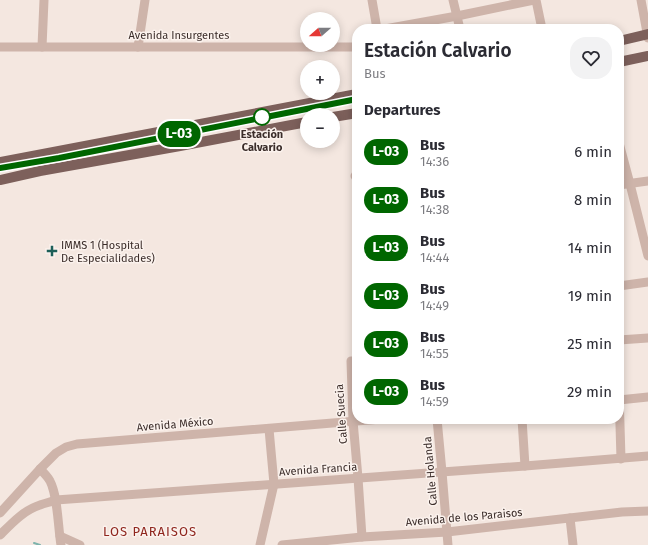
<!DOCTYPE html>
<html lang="en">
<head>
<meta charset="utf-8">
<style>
	:root { --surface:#fff; --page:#f2f2f3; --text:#2b2b33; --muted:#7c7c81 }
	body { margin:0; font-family:"Fira Sans",sans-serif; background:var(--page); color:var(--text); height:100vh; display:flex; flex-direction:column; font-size:15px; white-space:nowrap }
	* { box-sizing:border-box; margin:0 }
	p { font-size:13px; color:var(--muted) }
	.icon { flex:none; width:22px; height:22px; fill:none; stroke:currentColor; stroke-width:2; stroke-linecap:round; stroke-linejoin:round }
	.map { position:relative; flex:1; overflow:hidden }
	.details { position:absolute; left:352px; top:24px; width:272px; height:400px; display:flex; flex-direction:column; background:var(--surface); border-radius:16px; box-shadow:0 2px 10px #0003 }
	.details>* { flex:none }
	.badge { padding:0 8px; border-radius:13px; font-size:14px; line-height:26px }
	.needle { width:26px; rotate:249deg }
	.buttons { position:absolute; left:300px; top:12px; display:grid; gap:8px }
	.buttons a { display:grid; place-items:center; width:40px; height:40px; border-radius:50%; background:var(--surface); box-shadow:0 2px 10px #0003; font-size:20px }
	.map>.badge { position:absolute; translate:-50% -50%; box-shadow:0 0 0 2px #fff }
	h2 { padding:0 12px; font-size:15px; line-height:36px }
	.round { display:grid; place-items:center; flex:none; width:42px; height:42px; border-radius:16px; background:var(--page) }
	.summary { display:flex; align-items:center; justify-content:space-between; height:68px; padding:0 12px }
	h1 { font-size:19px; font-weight:600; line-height:30px }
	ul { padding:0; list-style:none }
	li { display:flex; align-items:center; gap:12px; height:48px; padding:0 12px }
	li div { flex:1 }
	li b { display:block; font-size:15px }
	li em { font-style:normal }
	li .badge { min-width:44px; font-weight:700; text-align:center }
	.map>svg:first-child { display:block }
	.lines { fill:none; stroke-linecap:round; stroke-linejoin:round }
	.stream { stroke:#7db3ac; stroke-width:2 }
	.minor { stroke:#ceb4aa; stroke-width:9 }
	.major { stroke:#7d605b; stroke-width:10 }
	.line-casing { stroke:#fff; stroke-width:9 }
	.line { stroke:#060; stroke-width:6 }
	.stop-dot { fill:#fff; stroke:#060; stroke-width:2 }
	.poi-dot { fill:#1d5f58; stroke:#fbf2ed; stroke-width:1.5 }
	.labels { text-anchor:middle; stroke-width:3; stroke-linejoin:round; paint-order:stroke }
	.street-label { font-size:11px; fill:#3b2d2a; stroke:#fbf2ed }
	.stop-label { font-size:11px; font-weight:bold; fill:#3b2d2a; stroke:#fbf2ed }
	.poi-label { font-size:11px; fill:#3b2d2a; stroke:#fbf2ed; text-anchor:start }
	.quarter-label { font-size:13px; letter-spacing:1px; fill:#8f261e; stroke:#fbf2ed }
</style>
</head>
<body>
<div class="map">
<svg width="648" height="545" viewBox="0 0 648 545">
	<rect width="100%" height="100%" fill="#f4e7e0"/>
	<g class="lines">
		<polyline class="stream" points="34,543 40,545"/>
		<g class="minor">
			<polyline points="372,0 377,29"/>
			<polyline points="453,0 460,29"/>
			<polyline points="536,0 542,29"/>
			<polyline points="641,0 648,38"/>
			<polyline points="385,29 457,16 534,0"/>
			<polyline points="0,47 357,47"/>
			<polyline points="42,47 44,0"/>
			<polyline points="138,47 145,0"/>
			<polyline points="619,143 630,184 648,256"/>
			<polyline points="355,176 357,176"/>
			<polyline points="619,185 648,181"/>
			<polyline points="619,286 648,282"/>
			<polyline points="619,340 648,338"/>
			<polyline points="357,361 351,361 353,421 358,478 362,537"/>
			<polyline points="619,391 621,459"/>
			<polyline points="619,400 648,397"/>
			<polyline points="437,419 442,472 448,545"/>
			<polyline points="522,419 525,466"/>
			<path d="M 40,469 C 44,473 48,477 50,481 C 58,496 58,528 61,545"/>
			<polyline points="0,513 40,469 56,453 66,447 77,444 381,419"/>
			<polyline points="570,518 573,545"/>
			<path d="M 0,535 C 12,523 24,510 40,505 C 45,503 51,502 56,500 L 525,466 L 648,456"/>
			<polyline points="60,536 80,545"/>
			<polyline points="260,545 274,484 269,429"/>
			<polyline points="282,545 362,537 447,532 622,512 648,511"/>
		</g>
		<g class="major">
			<polyline points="619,41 648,34"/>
			<polyline points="619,62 648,56"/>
			<polyline points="333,117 357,113"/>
			<polyline points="0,162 357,94"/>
			<polyline points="0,180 40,171 180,146 307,122"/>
		</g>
	</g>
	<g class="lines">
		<defs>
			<polyline id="line" points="0,168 59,158 357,99"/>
		</defs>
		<use href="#line" class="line-casing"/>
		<use href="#line" class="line"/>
	</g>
	<circle class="stop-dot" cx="262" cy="117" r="8"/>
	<path class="poi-dot" d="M50 245h4v4h4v4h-4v4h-4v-4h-4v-4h4z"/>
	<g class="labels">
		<g class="street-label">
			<text x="179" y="39">Avenida Insurgentes</text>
			<text transform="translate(341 414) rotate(-94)" y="4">Calle Suecia</text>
			<text transform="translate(175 424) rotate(-5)" y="4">Avenida México</text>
			<text transform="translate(318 469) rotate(-4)" y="4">Avenida Francia</text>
			<text transform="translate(430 471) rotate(-95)" y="4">Calle Holanda</text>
			<text transform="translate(464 517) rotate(-5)" y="4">Avenida de los Paraisos</text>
		</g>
		<g class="stop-label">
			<text x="262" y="138">Estación<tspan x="262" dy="13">Calvario</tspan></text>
		</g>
		<g class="poi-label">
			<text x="61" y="249">IMMS 1 (Hospital<tspan x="61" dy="13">De Especialidades)</tspan></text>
		</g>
		<g class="quarter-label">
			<text x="150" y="536">LOS PARAISOS</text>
		</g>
	</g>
</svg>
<div class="buttons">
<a><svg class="needle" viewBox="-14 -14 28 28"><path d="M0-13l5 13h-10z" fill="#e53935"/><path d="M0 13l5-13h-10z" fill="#7c7c81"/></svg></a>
<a>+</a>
<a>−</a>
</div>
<b class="badge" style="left:179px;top:134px;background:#060;color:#fff">L-03</b>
<section class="details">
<div class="summary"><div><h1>Estación Calvario</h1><p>Bus</p></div><a class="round"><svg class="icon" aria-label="heart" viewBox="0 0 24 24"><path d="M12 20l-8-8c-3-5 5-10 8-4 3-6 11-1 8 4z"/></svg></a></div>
<h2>Departures</h2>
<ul>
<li><span class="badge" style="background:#060;color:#fff">L-03</span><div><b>Bus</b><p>14:36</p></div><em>6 min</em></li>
<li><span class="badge" style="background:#060;color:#fff">L-03</span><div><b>Bus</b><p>14:38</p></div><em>8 min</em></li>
<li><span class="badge" style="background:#060;color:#fff">L-03</span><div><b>Bus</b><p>14:44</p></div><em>14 min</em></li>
<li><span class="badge" style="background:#060;color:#fff">L-03</span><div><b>Bus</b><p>14:49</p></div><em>19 min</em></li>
<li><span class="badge" style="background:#060;color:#fff">L-03</span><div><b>Bus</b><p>14:55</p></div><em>25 min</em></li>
<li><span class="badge" style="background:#060;color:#fff">L-03</span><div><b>Bus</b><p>14:59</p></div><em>29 min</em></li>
</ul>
</section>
</div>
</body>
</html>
